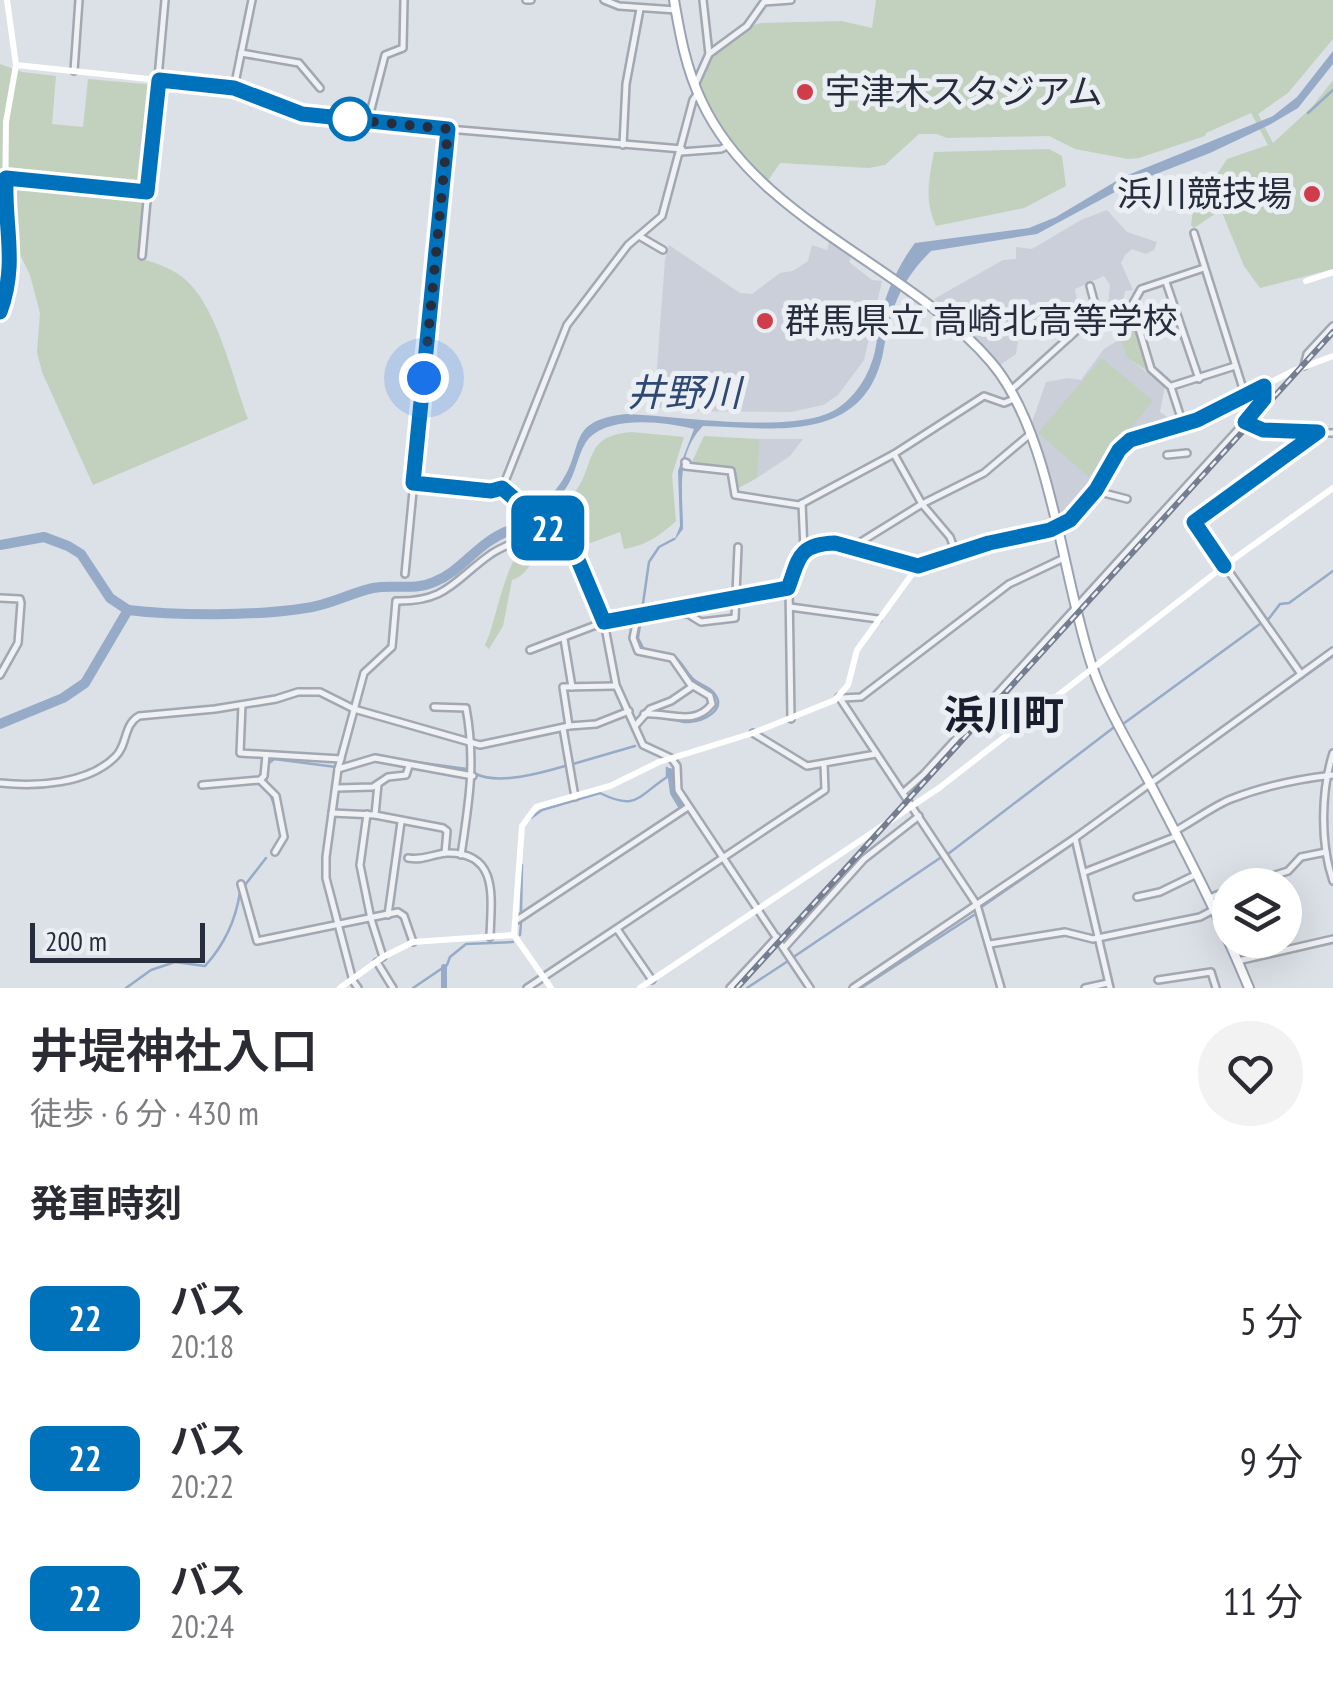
<!DOCTYPE html>
<html lang="ja">
<head>
<meta charset="utf-8">
<style>
	:root { --surface:#fff; --page:#f2f2f3; --text:#2b2b33; --muted:#7c7c81 }
	body { margin:0; font-family:"PT Sans Narrow","Noto Sans JP",sans-serif; background:var(--page); color:var(--text); height:100vh; display:flex; flex-direction:column; font-size:38px; white-space:nowrap }
	* { box-sizing:border-box; margin:0 }
	p { font-size:32px; color:var(--muted) }
	.icon { flex:none; width:55px; height:55px; fill:none; stroke:currentColor; stroke-width:2; stroke-linecap:round; stroke-linejoin:round }
	.map { position:relative; height:988px; overflow:hidden }
	.side { display:flex; flex-direction:column; background:var(--surface); flex:1 }
	.side>* { flex:none }
	.badge { padding:0 20px; border-radius:15px; font-size:35px; line-height:65px }
	.fabs { position:absolute; left:1212px; top:868px; display:grid; gap:20px }
	.fabs a { display:grid; place-items:center; width:90px; height:90px; border-radius:50%; background:var(--surface); box-shadow:0 10px 40px #0002; font-size:50px }
	.scale { position:absolute; left:30px; bottom:25px; width:175px; box-sizing:border-box; padding-left:10px; border:5px solid #262d3d; border-top:0; font-size:28px; line-height:35px; white-space:nowrap; color:#262d3d; -webkit-text-stroke:8px #ebeff4; paint-order:stroke }
	.you { position:absolute; width:50px; height:50px; margin:-25px; border:8px solid #fff; border-radius:50%; background:#1a73e8; box-shadow:0 0 0 15px #1a73e833 }
	.map>.badge { position:absolute; translate:-50% -50%; box-shadow:0 0 0 5px #fff }
	h2 { padding:0 30px; font-size:38px; line-height:90px }
	.round { display:grid; place-items:center; flex:none; width:105px; height:105px; border-radius:52px; background:var(--page) }
	.overview { display:flex; align-items:center; justify-content:space-between; height:170px; padding:0 30px }
	h1 { font-size:48px; font-weight:600; line-height:75px }
	ul { padding:0; list-style:none }
	li { display:flex; align-items:center; gap:30px; height:140px; padding:0 30px }
	li div { flex:1 }
	li b { display:block; font-size:38px }
	li em { font-style:normal }
	li .badge { min-width:110px; font-weight:700; text-align:center }
	.map>svg:first-child { display:block }
	.built { fill:#cacfd9 }
	.green { fill:#c1d1bd }
	.water { fill:#96abc8 }
	.lines { fill:none; stroke-linecap:round; stroke-linejoin:round }
	.stream { stroke:#96abc8; stroke-width:2.5 }
	.canal { stroke:#96abc8; stroke-width:6 }
	.river { stroke:#96abc8; stroke-width:10 }
	.street-casing { stroke:#a2a7b1; stroke-width:10 }
	.primary-casing { stroke:#9ba3b3; stroke-width:12 }
	.street { stroke:#eff1f5; stroke-width:5 }
	.secondary { stroke:#fff; stroke-width:6 }
	.primary { stroke:#fff; stroke-width:8 }
	.rail-casing { stroke:#757e90; stroke-width:6 }
	.rail { stroke:#ebeff4; stroke-width:2.5; stroke-dasharray:8; stroke-linecap:butt }
	.line-casing { stroke:#fff; stroke-width:22 }
	.line { stroke:#0072bc; stroke-width:15 }
	.walk { stroke:#262d3d; stroke-width:10; stroke-dasharray:0 18 }
	.poi-dot { fill:#d03d4a; stroke:#ebeff4; stroke-width:4 }
	.stop-dot { fill:#fff; stroke:#0072bc; stroke-width:5 }
	.labels { text-anchor:middle; stroke-width:10; stroke-linejoin:round; paint-order:stroke }
	.poi-label { font-size:35px; fill:#262d3d; stroke:#ebeff4; text-anchor:start }
	.water-label { font-size:38px; font-style:italic; fill:#2f4972; stroke:#ebeff4 }
	.quarter-label { font-size:40px; font-weight:bold; fill:#181e2e; stroke:#ebeff4 }
</style>
</head>
<body>
<div class="map">
<svg width="1333" height="988" viewBox="0 0 1333 988">
	<rect width="100%" height="100%" fill="#dce0e7"/>
	<g class="built">
		<polygon points="1107,210 1127,232 1157,242 1154,250 1146,254 1132,249 1125,255 1121,263 1133,290 1125,291 1120,316 1107,316 1110,285 1104,276 1075,289 1078,307 1042,325 1020,326 1016,354 999,366 954,316 934,299 1003,260 1016,259 1016,247 1032,249 1081,220"/>
		<polygon points="830,240 851,256 849,262 872,280 882,281 864,360 838,395 823,405 791,412 688,411 654,407 665,260 669,245 740,293 752,294 780,273 793,271 808,261 812,245 827,250"/>
		<polygon points="1120,339 1127,358 1165,385 1160,412 1177,424 1138,434 1123,443 1094,490 1070,515 1061,518 1032,422 1046,382 1068,378 1081,380 1104,349"/>
		<polygon points="760,439 803,439 790,456 757,478"/>
	</g>
	<g class="green">
		<path d="M 876,0 L 1333,0 L 1333,39 L 1288,93 L 1258,114 L 1273,143 L 1312,107 L 1333,80 L 1333,269 L 1260,288 L 1244,266 L 1221,210 L 1194,228 L 1191,225 L 1193,211 L 1227,159 L 1268,145 L 1251,113 L 1206,133 L 1205,136 L 1139,158 L 1128,159 L 1075,149 L 1049,136 L 947,138 L 937,134 L 919,134 L 885,165 L 869,168 L 780,163 L 767,182 L 731,144 L 699,87 C 705,58 732,29 761,23 L 842,21 L 872,28 Z"/>
		<path d="M 0,64 L 22,72 L 56,76 L 52,124 L 83,127 L 88,79 L 156,85 L 139,258 C 156,263 175,269 188,282 C 218,311 233,379 248,419 L 93,485 L 42,372 L 37,352 L 40,313 L 30,275 L 12,238 L 9,215 L 0,212 Z"/>
		<path d="M 1049,149 L 1062,156 L 1066,186 L 1024,208 L 936,226 C 924,200 929,179 934,152 Z"/>
		<polygon points="1130,311 1149,372 1127,358 1120,339"/>
		<polygon points="1102,358 1153,401 1089,477 1038,433"/>
		<path d="M 631,432 L 684,437 L 672,475 L 676,521 C 658,537 647,545 624,549 L 620,532 L 577,548 L 569,535 L 550,522 C 559,512 569,502 576,491 C 596,462 584,436 631,432 Z"/>
		<polygon points="704,436 760,439 757,478 735,490 734,469 692,462"/>
		<path d="M 536,540 C 538,556 527,576 512,580 L 503,626 L 489,649 L 485,645 C 498,619 505,547 536,540 Z"/>
	</g>
	<path class="water" d="M 1333,51 L 1333,64 L 1298,108 L 1269,125 L 1210,153 L 1128,185 L 1037,234 L 931,251 C 898,284 891,310 883,353 C 864,445 772,428 703,426 C 675,455 683,493 683,529 L 674,541 L 680,526 L 678,471 L 694,429 C 666,422 612,415 589,438 C 579,450 577,468 570,481 C 555,510 528,526 498,537 L 496,532 C 524,521 543,508 560,484 C 586,448 564,421 626,414 C 677,416 790,434 833,411 C 850,402 865,382 871,364 C 877,350 877,334 880,319 C 885,294 900,262 915,243 L 1029,228 L 1056,217 L 1123,177 L 1273,116 L 1297,97 Z"/>
	<g class="lines">
		<g class="stream">
			<polyline points="1308,113 1333,90"/>
			<polyline points="1267,621 1280,604 1289,603 1333,571"/>
			<polyline points="644,650 638,638 649,562 659,547 674,539"/>
			<path d="M 656,652 C 683,655 678,663 693,679 C 699,685 708,686 714,693 C 728,710 703,721 689,722 C 681,723 673,719 665,717"/>
			<polyline points="1123,724 1260,624"/>
			<polyline points="401,760 467,769"/>
			<polyline points="357,761 376,755 393,759"/>
			<polyline points="573,764 635,746"/>
			<path d="M 476,774 C 499,785 541,773 565,766"/>
			<polyline points="1167,775 1333,656"/>
			<polyline points="266,780 268,764 274,759 336,767"/>
			<polyline points="201,788 258,783"/>
			<polyline points="270,794 276,809"/>
			<path d="M 531,818 L 542,810 L 600,793 C 636,811 637,797 667,777 L 667,768"/>
			<polyline points="1079,839 1105,819"/>
			<polyline points="948,854 1113,728"/>
			<polyline points="245,885 266,858"/>
			<polyline points="983,906 1071,845"/>
			<polyline points="521,913 522,865"/>
			<polyline points="520,935 521,923"/>
			<polyline points="795,956 943,856"/>
			<path d="M 126,988 L 151,970 L 175,962 L 205,966 C 225,944 236,919 240,892"/>
			<polyline points="413,988 447,965 450,957 466,944 513,942"/>
			<polyline points="747,988 788,961"/>
			<polyline points="861,988 974,915"/>
		</g>
		<g class="canal">
			<polyline points="670,771 673,793 682,808"/>
			<polyline points="444,988 444,967"/>
		</g>
		<g class="river">
			<polyline points="0,545 44,537 68,546 81,554 110,598 128,610"/>
			<path d="M 128,610 C 178,616 257,616 306,608 C 330,605 350,593 373,588 C 394,584 414,591 434,582 C 464,570 476,543 510,530"/>
			<polyline points="0,724 63,698 85,683 128,610"/>
		</g>
		<defs>
			<g id="street">
				<polyline points="526,0 531,0"/>
				<polyline points="604,0 619,6 676,10"/>
				<polyline points="703,0 709,54"/>
				<polyline points="241,53 299,63 320,88"/>
				<polyline points="74,71 79,0"/>
				<polyline points="696,83 709,54 747,26 764,2 791,0"/>
				<polyline points="234,88 252,0"/>
				<polyline points="698,93 693,100 662,216 628,245 567,325 502,489 573,546 604,622 616,685 643,745 671,758 677,766 678,790 810,988"/>
				<polyline points="290,111 448,129 682,149"/>
				<polyline points="368,121 385,55 403,48 404,0"/>
				<polyline points="623,145 626,84 640,9"/>
				<polyline points="681,152 721,149 729,145"/>
				<polyline points="5,178 147,192"/>
				<polyline points="1194,233 1245,395"/>
				<polyline points="639,236 663,250"/>
				<polyline points="142,256 165,0"/>
				<polyline points="1166,282 1199,379"/>
				<polyline points="1304,366 1307,354 1333,326"/>
				<polyline points="1172,386 1235,366"/>
				<polyline points="1010,391 1086,322 1085,317 1097,312 1090,286"/>
				<polyline points="1245,422 1263,431 1333,433"/>
				<polyline points="1183,424 1171,387 1151,369 1132,305 1141,289 1204,268"/>
				<polyline points="894,454 922,504 950,537 956,553"/>
				<polyline points="1167,455 1187,453"/>
				<polyline points="685,462 687,463"/>
				<polyline points="685,466 731,471 735,495 799,505 894,454 984,396 1004,403 1014,399"/>
				<polyline points="413,483 496,491 502,489"/>
				<polyline points="1096,491 1127,499"/>
				<polyline points="802,503 804,550"/>
				<polyline points="851,548 922,504 984,473 1029,435"/>
				<polyline points="405,574 448,129"/>
				<polyline points="789,588 791,719"/>
				<polyline points="0,598 20,599 21,603 18,643 0,675"/>
				<polyline points="790,607 878,619"/>
				<polyline points="678,608 677,613 688,614 701,622 735,618 738,547"/>
				<path d="M 638,614 L 633,638 L 638,651 L 672,658 L 690,684 L 710,696 L 712,704 C 694,727 670,712 644,714"/>
				<polyline points="564,639 572,687"/>
				<path d="M 530,650 L 604,622 L 638,614 L 789,588 C 799,559 797,544 835,543 L 918,566"/>
				<polyline points="1301,674 1194,522 1318,432"/>
				<polyline points="839,697 977,905 1001,988"/>
				<polyline points="842,698 861,697 1009,584 1064,558"/>
				<polyline points="242,705 240,753 341,759"/>
				<path d="M 434,707 L 466,708 C 476,762 469,802 461,855"/>
				<polyline points="569,726 563,687 615,686"/>
				<polyline points="635,726 650,709 671,701 693,686"/>
				<polyline points="563,728 575,797"/>
				<polyline points="753,733 807,766 876,754"/>
				<path d="M 1333,753 C 1321,791 1320,843 1333,881"/>
				<polyline points="338,769 375,758 473,776"/>
				<polyline points="260,780 276,796 284,837 275,852"/>
				<path d="M 0,783 C 36,787 88,784 115,757 C 128,745 123,725 139,716 L 215,709 L 276,699 L 298,692 L 320,692 L 354,709 L 480,745 L 569,726 L 596,724 L 629,711"/>
				<polyline points="202,785 260,780 264,776 266,755"/>
				<polyline points="337,788 373,787 388,777 406,775 409,766"/>
				<polyline points="905,791 924,774 1245,422 1264,399 1264,386"/>
				<polyline points="332,813 375,815 443,828 447,831 445,853"/>
				<polyline points="367,814 360,865 371,919 383,957"/>
				<polyline points="375,815 378,784"/>
				<path d="M 1175,831 C 1192,822 1215,805 1231,799 C 1264,786 1298,779 1333,775"/>
				<polyline points="1075,838 1110,988"/>
				<path d="M 408,858 C 423,861 432,854 447,853 C 500,852 491,899 490,937"/>
				<polyline points="1085,872 1177,836"/>
				<polyline points="241,884 257,941 398,912 404,916 413,942"/>
				<polyline points="1244,885 1288,871 1301,857 1326,852"/>
				<polyline points="1137,897 1160,892 1197,874"/>
				<polyline points="1209,898 1230,890"/>
				<polyline points="388,915 401,822"/>
				<polyline points="517,920 688,807"/>
				<polyline points="617,929 652,980"/>
				<polyline points="990,944 1065,932 1093,939 1200,917 1215,909"/>
				<polyline points="784,948 864,859 919,816"/>
				<polyline points="1238,961 1333,939"/>
				<polyline points="377,962 393,988"/>
				<polyline points="1158,980 1211,972 1216,988"/>
				<path d="M 358,988 L 353,981 L 326,878 L 326,857 L 338,769 L 364,673 L 392,647 L 396,601 C 447,602 454,580 491,554 C 508,543 529,537 548,528"/>
				<polyline points="527,988 825,790 824,764"/>
				<polyline points="730,988 777,937"/>
				<polyline points="853,988 1075,838 1333,651"/>
				<polyline points="1085,988 1108,983"/>
			</g>
			<path id="primary" d="M 674,0 C 680,35 686,69 702,102 C 758,221 908,265 991,362 C 1052,433 1062,580 1093,669 C 1108,711 1133,751 1154,791 C 1188,856 1221,920 1249,988"/>
		</defs>
		<use href="#street" class="street-casing"/>
		<use href="#primary" class="primary-casing"/>
		<use href="#street" class="street"/>
		<g class="secondary">
			<polyline points="16,65 234,88 290,111"/>
			<polyline points="1306,281 1333,272"/>
			<polyline points="0,312 11,273 5,214 6,122 16,65 7,0"/>
			<polyline points="514,935 551,988"/>
			<polyline points="340,988 383,957 413,942 514,935 522,826 536,807 610,786 659,762 753,733 835,700 848,685 857,650 918,566 1064,524 1096,491 1115,455 1130,440 1197,419 1293,371 1333,356"/>
			<polyline points="640,988 939,788 1224,566 1333,488"/>
		</g>
		<use href="#primary" class="primary"/>
		<defs>
			<polyline id="rail" points="737,988 1333,332"/>
		</defs>
		<use href="#rail" class="rail-casing"/>
		<use href="#rail" class="rail"/>
	</g>
	<g class="lines">
		<defs>
			<path id="line" d="M 0,312 C 18,263 4,227 6,178 L 147,192 L 159,80 L 234,88 L 302,114 L 448,129 L 413,483 L 491,491 L 502,488 L 544,524 L 570,541 L 604,622 L 788,588 C 799,560 797,544 835,543 L 918,566 L 989,543 L 1050,530 L 1070,520 L 1096,490 L 1119,450 L 1130,440 L 1197,420 L 1264,386 L 1264,399 L 1245,422 L 1263,430 L 1318,432 L 1194,522 L 1224,566"/>
		</defs>
		<use href="#line" class="line-casing"/>
		<use href="#line" class="line"/>
		<polyline class="walk" points="350,119 335,118 448,129 424,378"/>
	</g>
	<g class="poi-dot">
		<circle cx="805" cy="92" r="10"/>
		<circle cx="1312" cy="194" r="10"/>
		<circle cx="765" cy="321" r="10"/>
	</g>
	<circle class="stop-dot" cx="350" cy="119" r="20"/>
	<g class="labels">
		<g class="poi-label">
			<text x="825" y="104">宇津木スタジアム</text>
			<text x="1292" y="206" text-anchor="end">浜川競技場</text>
			<text x="785" y="333">群馬県立 高崎北高等学校</text>
		</g>
		<g class="water-label">
			<text x="684" y="406">井野川</text>
		</g>
		<g class="quarter-label">
			<text x="1004" y="729">浜川町</text>
		</g>
	</g>
</svg>
<div class="fabs">
<a><svg class="icon" aria-label="layers" viewBox="0 0 24 24"><path d="M12 4l9 5-9 5-9-5zM3 14l9 5 9-5"/></svg></a>
</div>
<div class="scale">200 m</div>
<div class="you" style="left:424px;top:378px"></div>
<b class="badge" style="left:548px;top:528px;background:#0072bc;color:#fff">22</b>
</div>
<section class="side">
<div class="overview"><div><h1>井堤神社入口</h1><p>徒歩 · 6 分 · 430 m</p></div><a class="round"><svg class="icon" aria-label="heart" viewBox="0 0 24 24"><path d="M12 20l-8-8c-3-5 5-10 8-4 3-6 11-1 8 4z"/></svg></a></div>
<h2>発車時刻</h2>
<ul>
<li><span class="badge" style="background:#0072bc;color:#fff">22</span><div><b>バス</b><p>20:18</p></div><em>5 分</em></li>
<li><span class="badge" style="background:#0072bc;color:#fff">22</span><div><b>バス</b><p>20:22</p></div><em>9 分</em></li>
<li><span class="badge" style="background:#0072bc;color:#fff">22</span><div><b>バス</b><p>20:24</p></div><em>11 分</em></li>
</ul>
</section>
</body>
</html>
